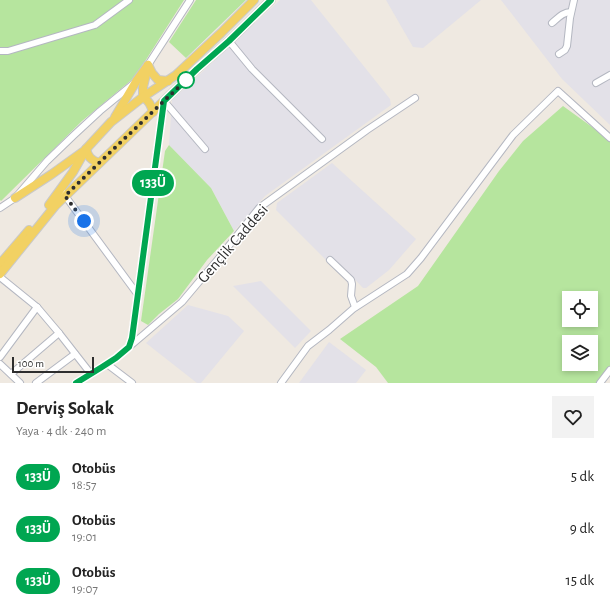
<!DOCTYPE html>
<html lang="tr">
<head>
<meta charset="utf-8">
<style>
	:root { --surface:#fff; --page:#f2f2f2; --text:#222; --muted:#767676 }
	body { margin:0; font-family:"Alegreya Sans",sans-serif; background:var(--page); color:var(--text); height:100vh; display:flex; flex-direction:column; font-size:15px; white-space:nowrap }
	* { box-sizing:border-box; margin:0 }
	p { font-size:13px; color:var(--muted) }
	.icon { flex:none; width:22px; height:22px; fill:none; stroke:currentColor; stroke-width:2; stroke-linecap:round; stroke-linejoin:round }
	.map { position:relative; height:383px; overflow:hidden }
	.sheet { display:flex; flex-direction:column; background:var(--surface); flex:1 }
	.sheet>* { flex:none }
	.badge { padding:0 8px; border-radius:13px; font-size:14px; line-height:26px }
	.buttons { position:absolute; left:562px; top:291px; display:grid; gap:8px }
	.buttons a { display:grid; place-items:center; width:36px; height:36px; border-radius:0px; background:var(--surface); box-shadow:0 2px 6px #0003; font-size:20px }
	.scale { position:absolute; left:12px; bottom:10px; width:82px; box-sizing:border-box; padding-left:4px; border:2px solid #2e2e2e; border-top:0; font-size:11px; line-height:14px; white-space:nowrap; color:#2e2e2e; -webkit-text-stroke:3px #fff; paint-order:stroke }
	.you { position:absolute; width:20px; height:20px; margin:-10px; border:3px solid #fff; border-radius:50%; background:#1a73e8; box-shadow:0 0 0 6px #1a73e833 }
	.map>.badge { position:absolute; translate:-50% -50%; box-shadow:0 0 0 2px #fff }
	.round { display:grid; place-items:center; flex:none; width:42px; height:42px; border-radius:0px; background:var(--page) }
	.head { display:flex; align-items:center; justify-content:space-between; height:68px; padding:0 16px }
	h1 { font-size:19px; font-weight:600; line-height:30px }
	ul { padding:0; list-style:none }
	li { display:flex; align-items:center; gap:12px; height:52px; padding:0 16px }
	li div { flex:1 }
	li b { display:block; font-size:15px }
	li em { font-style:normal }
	li .badge { min-width:44px; font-weight:700; text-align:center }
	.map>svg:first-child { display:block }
	.industrial { fill:#e3e1e8 }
	.green { fill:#b6e59e; fill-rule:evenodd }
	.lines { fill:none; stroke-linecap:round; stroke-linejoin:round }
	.minor-casing { stroke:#b4b7c1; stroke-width:8 }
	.major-casing { stroke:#c9c9c9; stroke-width:10 }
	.minor { stroke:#fff; stroke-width:6 }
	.major { stroke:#f2d163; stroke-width:8 }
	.line-casing { stroke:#fff; stroke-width:9 }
	.line { stroke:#00a651; stroke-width:6 }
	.walk { stroke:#2e2e2e; stroke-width:4; stroke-dasharray:0 7.2 }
	.stop-dot { fill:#fff; stroke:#00a651; stroke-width:2 }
	.labels { text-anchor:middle; stroke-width:3; stroke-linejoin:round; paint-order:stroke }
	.street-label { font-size:16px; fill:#2e2e2e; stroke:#fff }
</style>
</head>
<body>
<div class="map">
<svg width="610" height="383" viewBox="0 0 610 383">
	<rect width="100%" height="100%" fill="#efe9e1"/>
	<g class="industrial">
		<polygon points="280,0 311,0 390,99 391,105 265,196 234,231 211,188 169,145 172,100"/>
		<polygon points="386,0 481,0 423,48 413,47"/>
		<polygon points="501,0 610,0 610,125 562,79"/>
		<polygon points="332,163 416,239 389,270 366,288 363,288 342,266 337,271 276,210 277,203"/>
		<polygon points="261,281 311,331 295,348 233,286"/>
		<polygon points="188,305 228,316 244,331 201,383 197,383 146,343"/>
		<polygon points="329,342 366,370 356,383 299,383"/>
	</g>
	<g class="green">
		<polygon points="0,0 184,0 135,77 82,121 1,201 0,200"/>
		<polygon points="196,0 246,0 186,58 169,42"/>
		<path d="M 563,106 L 599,132 L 610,142 L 610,366 L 597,383 L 388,383 L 376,367 L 340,339 L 418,286 L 499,171 L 523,141 ZM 569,298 L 591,298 L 591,320 L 569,320 ZM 569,342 L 591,342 L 591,364 L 569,364 Z"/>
		<polygon points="169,145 211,188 234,231 207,260 178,299 159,314 148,325 141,321 165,151"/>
	</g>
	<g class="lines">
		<defs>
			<g id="minor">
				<path d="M 552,23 C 558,18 563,12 571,12"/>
				<polyline points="229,41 252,69 322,139"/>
				<polyline points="0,51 8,51 95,25 129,0"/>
				<polyline points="559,54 565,50 567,46 570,18 574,0"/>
				<polyline points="148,65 190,0"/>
				<polyline points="596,83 610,75"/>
				<polyline points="164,101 205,149"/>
				<polyline points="63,193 138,295"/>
				<polyline points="0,208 15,198 47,161 74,135 100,111 133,84"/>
				<polyline points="330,260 351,280 352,284 351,296 355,307"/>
				<polyline points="0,277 37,307 59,333 91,374"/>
				<polyline points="130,345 132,338 164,101"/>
				<polyline points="0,357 37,307"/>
				<polyline points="0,364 20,383"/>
				<polyline points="107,364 132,383"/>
				<polyline points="11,374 59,333"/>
				<polyline points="36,383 75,354"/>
				<polyline points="76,383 102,367 116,358 182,302 219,258 259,208 367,130 415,98"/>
				<polyline points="281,383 308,346 329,330 353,309 407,274 421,258 513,135 558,91 610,138"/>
				<polyline points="600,383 610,370"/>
			</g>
			<g id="major">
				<polyline points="148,65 152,73 158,80 168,81"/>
				<path d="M 147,70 L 143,87 L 143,97 C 149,101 151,105 153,112"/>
				<polyline points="115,117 137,80 148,65"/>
				<path d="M 86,149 C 88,157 91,160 99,163"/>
				<polyline points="15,198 52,174 84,151"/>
				<polyline points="49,205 73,172 86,149 111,122 143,97 176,75 221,33 254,0"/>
				<polyline points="0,264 29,230"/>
				<polyline points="0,274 55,206 197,69 229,41 271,0"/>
			</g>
		</defs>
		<use href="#minor" class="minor-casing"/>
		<use href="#major" class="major-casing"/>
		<use href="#minor" class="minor"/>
		<use href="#major" class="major"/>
	</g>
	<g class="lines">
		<defs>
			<polyline id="line" points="76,383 102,367 116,358 129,347 132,338 164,101 197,69 229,41 271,0"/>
		</defs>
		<use href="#line" class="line-casing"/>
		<use href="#line" class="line"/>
		<polyline class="walk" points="84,221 65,196 99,163 186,80"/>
	</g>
	<circle class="stop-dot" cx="186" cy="80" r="8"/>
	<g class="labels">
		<g class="street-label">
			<text transform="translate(232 243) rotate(-49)" y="6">Gençlik Caddesi</text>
		</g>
	</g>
</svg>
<div class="buttons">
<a><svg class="icon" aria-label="locate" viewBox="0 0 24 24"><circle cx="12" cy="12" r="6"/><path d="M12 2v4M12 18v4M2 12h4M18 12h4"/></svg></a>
<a><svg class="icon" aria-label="layers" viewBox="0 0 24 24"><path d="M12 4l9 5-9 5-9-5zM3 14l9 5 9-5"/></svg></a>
</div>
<div class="scale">100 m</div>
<div class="you" style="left:84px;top:221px"></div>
<b class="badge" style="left:153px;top:183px;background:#00a651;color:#fff">133Ü</b>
</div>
<section class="sheet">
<div class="head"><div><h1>Derviş Sokak</h1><p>Yaya · 4 dk · 240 m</p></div><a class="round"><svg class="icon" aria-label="heart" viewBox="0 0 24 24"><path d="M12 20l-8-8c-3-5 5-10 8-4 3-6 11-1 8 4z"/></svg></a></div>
<ul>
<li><span class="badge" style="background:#00a651;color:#fff">133Ü</span><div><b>Otobüs</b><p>18:57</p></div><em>5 dk</em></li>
<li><span class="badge" style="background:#00a651;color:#fff">133Ü</span><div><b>Otobüs</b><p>19:01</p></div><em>9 dk</em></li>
<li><span class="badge" style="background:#00a651;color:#fff">133Ü</span><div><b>Otobüs</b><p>19:07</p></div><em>15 dk</em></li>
</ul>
</section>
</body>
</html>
